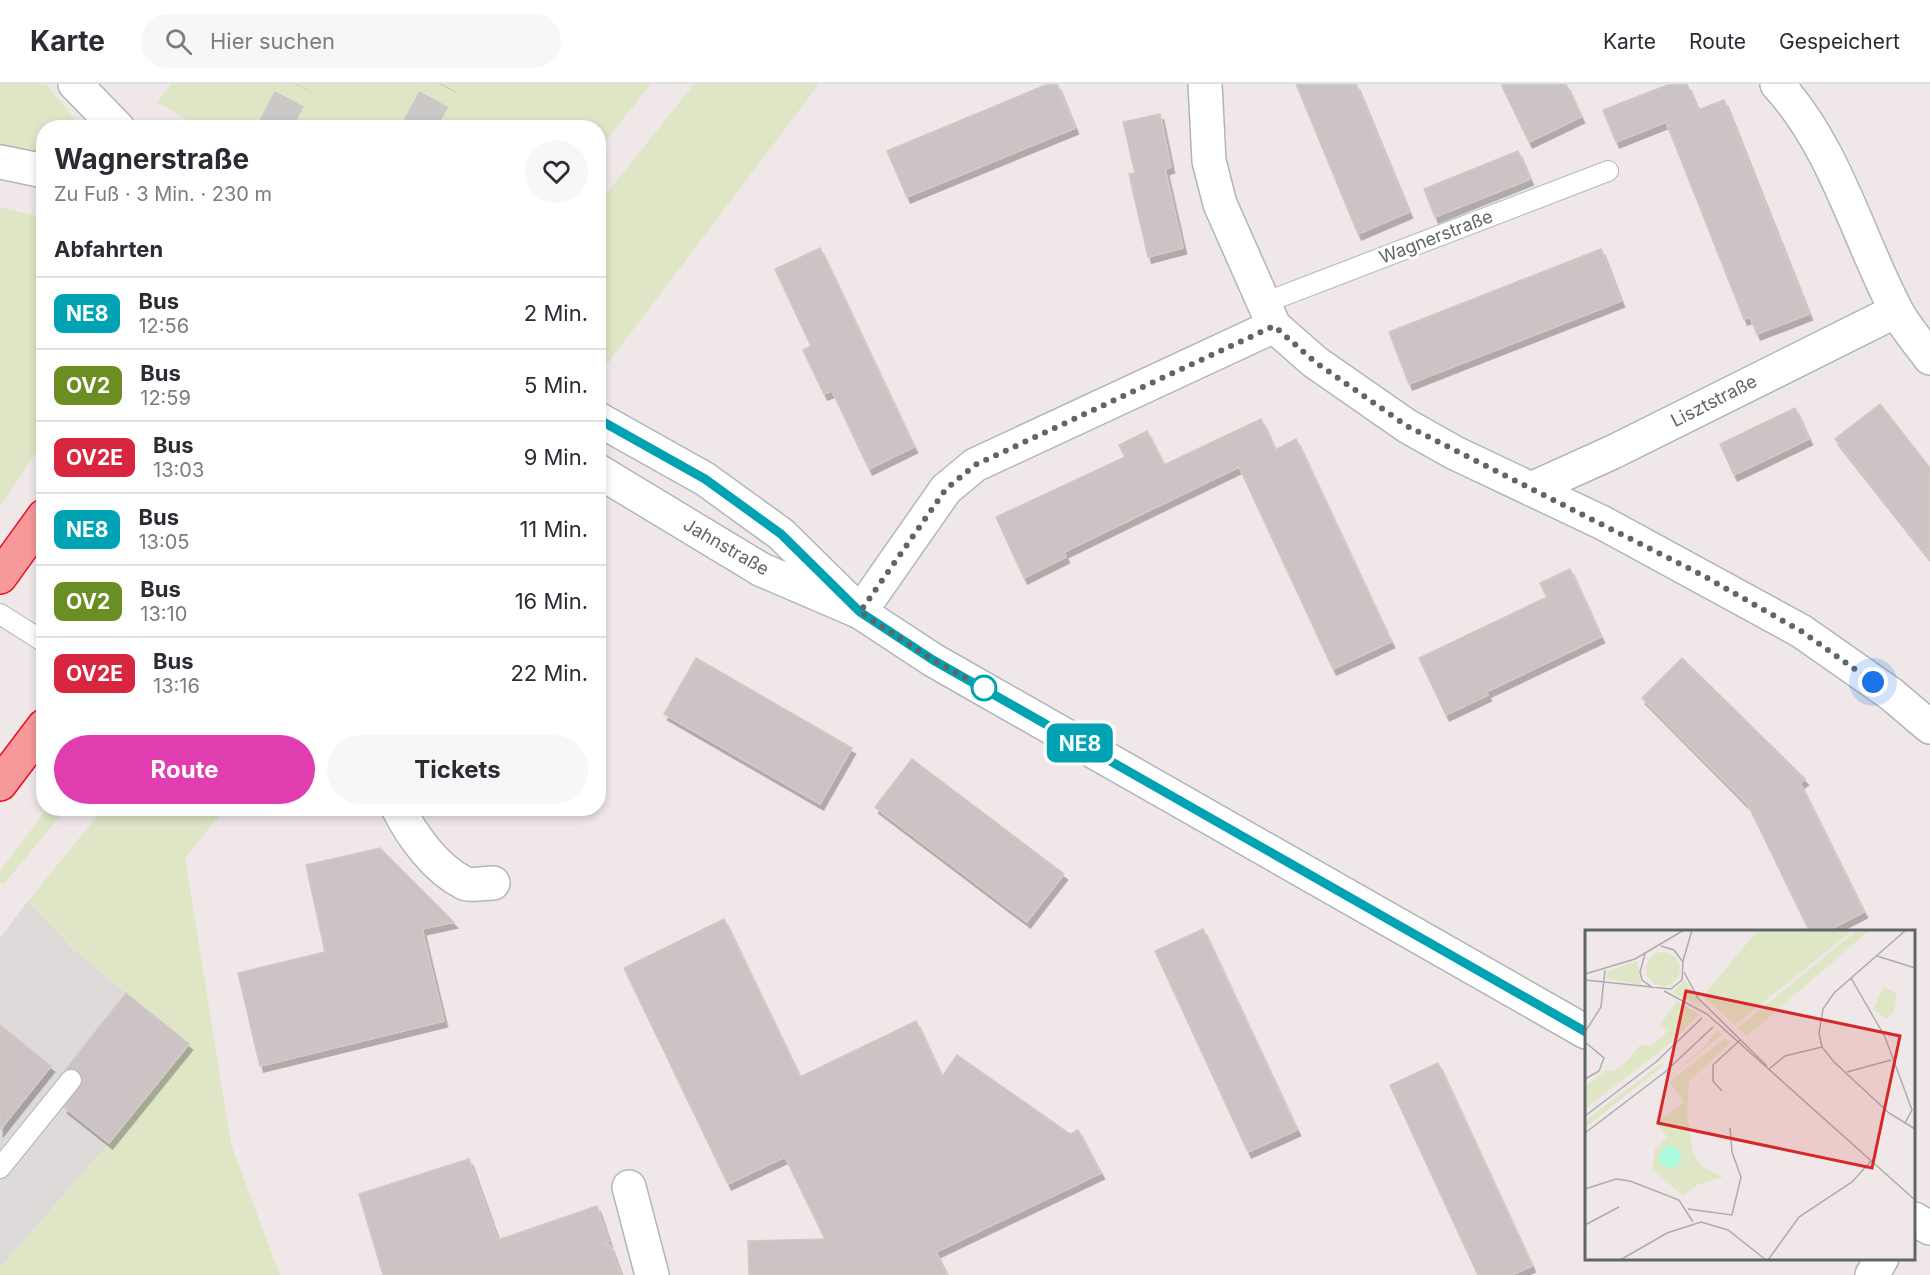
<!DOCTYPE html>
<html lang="de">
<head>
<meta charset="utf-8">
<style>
	:root { --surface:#fff; --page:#f7f7f7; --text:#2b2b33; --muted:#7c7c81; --line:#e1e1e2; --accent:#e03eb0 }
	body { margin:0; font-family:Inter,sans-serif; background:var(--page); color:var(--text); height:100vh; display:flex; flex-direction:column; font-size:22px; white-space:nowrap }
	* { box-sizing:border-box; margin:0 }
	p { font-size:20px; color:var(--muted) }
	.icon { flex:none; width:33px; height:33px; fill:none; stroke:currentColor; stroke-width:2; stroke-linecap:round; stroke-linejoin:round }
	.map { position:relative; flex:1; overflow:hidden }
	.side { position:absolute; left:36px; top:36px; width:570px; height:696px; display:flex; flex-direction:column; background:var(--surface); border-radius:24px; box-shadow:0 3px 9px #0003 }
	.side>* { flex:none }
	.badge { padding:0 12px; border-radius:9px; font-size:21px; line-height:39px }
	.you { position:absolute; width:30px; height:30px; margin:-15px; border:4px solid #fff; border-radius:50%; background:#1a73e8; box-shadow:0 0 0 9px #1a73e833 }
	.map>.badge { position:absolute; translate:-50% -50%; box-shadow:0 0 0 3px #fff }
	h2 { padding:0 18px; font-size:22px; line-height:54px }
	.round { display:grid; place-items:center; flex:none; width:63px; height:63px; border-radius:32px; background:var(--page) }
	.overview { display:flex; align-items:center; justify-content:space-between; height:102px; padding:0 18px }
	h1 { font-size:28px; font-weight:700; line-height:45px }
	.action { display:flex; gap:12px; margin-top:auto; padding:12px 18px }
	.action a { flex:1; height:69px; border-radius:36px; background:var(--accent); color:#fff; font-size:24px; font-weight:700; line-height:69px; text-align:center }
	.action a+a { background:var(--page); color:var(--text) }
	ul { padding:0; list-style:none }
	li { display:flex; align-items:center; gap:18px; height:72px; padding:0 18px; border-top:2px solid var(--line) }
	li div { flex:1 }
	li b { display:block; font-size:22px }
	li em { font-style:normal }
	li .badge { min-width:66px; font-weight:700; text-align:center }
	header { display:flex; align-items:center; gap:36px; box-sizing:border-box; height:84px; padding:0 30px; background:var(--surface); border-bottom:2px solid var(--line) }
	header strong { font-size:28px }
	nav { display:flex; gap:33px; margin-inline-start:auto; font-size:21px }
	.search { width:420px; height:54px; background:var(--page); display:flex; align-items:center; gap:15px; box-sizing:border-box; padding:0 21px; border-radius:33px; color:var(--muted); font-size:22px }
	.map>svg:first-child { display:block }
	.industrial { fill:#dfdada }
	.green { fill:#dfe6c6 }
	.building { fill:#ccc4c4; stroke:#d5c6c8; stroke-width:1.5; filter:url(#shadow) }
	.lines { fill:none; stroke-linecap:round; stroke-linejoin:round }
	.motorway-tunnel { stroke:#ccc8c7; stroke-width:33; stroke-dasharray:33 16; stroke-linecap:butt }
	.service-casing { stroke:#b0b6b6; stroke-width:22 }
	.minor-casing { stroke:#b0b6b6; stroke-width:36 }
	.tertiary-casing { stroke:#b0b6b6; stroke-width:36 }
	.motorway-casing { stroke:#ea0e22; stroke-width:36 }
	.service { stroke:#fff; stroke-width:20 }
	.minor { stroke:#fff; stroke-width:33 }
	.tertiary { stroke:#fff; stroke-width:33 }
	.motorway { stroke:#f7989b; stroke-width:33 }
	.line-casing { stroke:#fff; stroke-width:14 }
	.line { stroke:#00a3b4; stroke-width:9 }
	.walk { stroke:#5f6765; stroke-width:6; stroke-dasharray:0 10.8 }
	.stop-dot { fill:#fff; stroke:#00a3b4; stroke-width:3 }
	.labels { text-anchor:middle; stroke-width:6; stroke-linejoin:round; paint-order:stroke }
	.street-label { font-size:18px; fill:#5f6765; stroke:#fff }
	.inset-road { fill:none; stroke:#adacac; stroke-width:1.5 }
	.view { fill:#d62828; fill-opacity:0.15; stroke:#d62828; stroke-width:3 }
	.inset-edge { fill:none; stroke:#5f6765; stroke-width:3 }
</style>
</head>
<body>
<header>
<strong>Karte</strong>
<div class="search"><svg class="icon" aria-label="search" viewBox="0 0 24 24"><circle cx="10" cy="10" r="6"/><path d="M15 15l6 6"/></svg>Hier suchen</div>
<nav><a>Karte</a><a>Route</a><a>Gespeichert</a></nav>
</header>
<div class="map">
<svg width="1930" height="1191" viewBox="0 0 1930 1191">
	<defs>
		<filter id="shadow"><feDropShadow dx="3.5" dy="6" stdDeviation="0" flood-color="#0004"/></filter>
	</defs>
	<rect width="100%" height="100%" fill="#f0e8e8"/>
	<polygon class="industrial" points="28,817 74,866 189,960 109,1059 0,1184 0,854"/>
	<g class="green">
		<polygon points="0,0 46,0 74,34 87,43 44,44 43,71 0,62"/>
		<polygon points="171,0 651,0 599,65 598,44 198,43 157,18"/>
		<polygon points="694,0 819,0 608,279 599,274 599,119"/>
		<polygon points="0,123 44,134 43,357 0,423"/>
		<polygon points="47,725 66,725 4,800 0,799 0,787"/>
		<polygon points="103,725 225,725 185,774 231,1060 280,1191 0,1191 0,1184 109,1059 189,960 74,866 28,817"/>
	</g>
	<g class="building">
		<polygon points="1048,0 1057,0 1075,44 907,113 887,67"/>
		<polygon points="1296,0 1356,0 1409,128 1358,150"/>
		<polygon points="1501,0 1566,0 1581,33 1529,58"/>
		<polygon points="1670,0 1687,0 1698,26 1724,16 1809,230 1757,250 1750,233 1744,235 1666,38 1616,58 1603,26"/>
		<polygon points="1160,30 1171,83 1165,85 1183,164 1148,173 1129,90 1135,89 1123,38"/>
		<polygon points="1518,67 1530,95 1435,133 1424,105"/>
		<polygon points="820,164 914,363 869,385 832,307 824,310 803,266 811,262 775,185"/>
		<polygon points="1601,165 1621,217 1409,300 1389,248"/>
		<polygon points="1880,320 1930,384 1930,475 1835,355"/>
		<polygon points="1795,324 1809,355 1734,391 1720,360"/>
		<polygon points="1261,335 1275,366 1296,355 1391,558 1333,585 1239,383 1064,468 1066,473 1024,494 996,433 1125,373 1119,361 1147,347 1164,381"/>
		<polygon points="1570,485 1601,553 1486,608 1488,611 1446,631 1419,574 1547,513 1540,499"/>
		<polygon points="696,574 852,664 820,720 664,630"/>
		<polygon points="1682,574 1805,695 1800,699 1864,828 1825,848 1810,848 1748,721 1642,614"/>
		<polygon points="912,675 1064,790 1027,838 875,723"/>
		<polygon points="380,764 454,838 422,845 444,937 260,982 238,889 325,868 306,781"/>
		<polygon points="724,835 800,993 916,937 942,993 957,971 1070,1050 1078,1046 1101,1089 936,1168 947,1191 749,1191 748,1157 825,1155 785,1073 728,1100 624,884"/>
		<polygon points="1203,845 1297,1046 1248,1068 1155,867"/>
		<polygon points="126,909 189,960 109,1059 64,1023 83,997 78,986 66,985"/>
		<polygon points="0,941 51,982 0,1046"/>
		<polygon points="1438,979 1532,1182 1511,1191 1478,1191 1390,1001"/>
		<polygon points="469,1075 498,1156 597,1122 609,1158 602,1161 610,1161 621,1191 383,1191 359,1110"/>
	</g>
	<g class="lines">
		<g class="motorway-tunnel">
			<polyline points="274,44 297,0"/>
			<polyline points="418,44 442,0"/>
		</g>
		<defs>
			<g id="service">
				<polyline points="1264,219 1608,87"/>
				<polyline points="0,530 44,558"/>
				<polyline points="0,1084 71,996"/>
			</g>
			<g id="minor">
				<polyline points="1205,0 1209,77 1220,120 1274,242 1315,278 1407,342 1455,369 1603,439 1801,547 1891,610 1930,643"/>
				<path d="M 1777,0 C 1835,63 1857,151 1896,226 C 1905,243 1919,259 1930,274"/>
				<polyline points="1531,405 1613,368 1896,227"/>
				<polyline points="860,528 946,405 975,381 1274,242"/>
				<path d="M 398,724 C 412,752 436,785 464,799 C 471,802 485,799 493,799"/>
				<polyline points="629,1103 652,1191"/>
				<polyline points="1872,1191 1882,1174"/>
			</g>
			<g id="tertiary">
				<polyline points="75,0 118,44"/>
				<polyline points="0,78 44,87"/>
				<polyline points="598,335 705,395 781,450 846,514"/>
				<polyline points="598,387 762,486 860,528 933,576 1586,948"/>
				<polyline points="1914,1135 1930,1144"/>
			</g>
			<g id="motorway">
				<polyline points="0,493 44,432"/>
				<polyline points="0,700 44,642"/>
			</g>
		</defs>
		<use href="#service" class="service-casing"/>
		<use href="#minor" class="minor-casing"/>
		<use href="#tertiary" class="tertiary-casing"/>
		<use href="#motorway" class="motorway-casing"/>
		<use href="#service" class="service"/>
		<use href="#minor" class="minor"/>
		<use href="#tertiary" class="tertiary"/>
		<use href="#motorway" class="motorway"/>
	</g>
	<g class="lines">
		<defs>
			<polyline id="line" points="598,335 705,395 781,450 860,528 933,576 1586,948"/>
		</defs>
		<use href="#line" class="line-casing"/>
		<use href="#line" class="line"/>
		<polyline class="walk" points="984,604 933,576 860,528 946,405 975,381 1274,242 1315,278 1407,342 1702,491 1801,547 1873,598"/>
	</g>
	<circle class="stop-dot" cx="984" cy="604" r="12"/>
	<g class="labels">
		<g class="street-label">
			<text transform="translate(1436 153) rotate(-21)" y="6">Wagnerstraße</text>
			<text transform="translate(1714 317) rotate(-27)" y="6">Lisztstraße</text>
			<text transform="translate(726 463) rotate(30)" y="6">Jahnstraße</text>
		</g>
	</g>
	<g transform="translate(1585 846)">
		<rect width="330" height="330" fill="#f0e8e8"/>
		<path d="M 173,0 L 268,0 L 150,95 L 118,66 ZM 272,0 L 285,0 L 162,106 L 153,98 ZM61 39a17 17 0 1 1 34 0a17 17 0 1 1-34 0ZM 52,31 L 56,55 L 21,48 L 22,42 ZM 100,50 L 116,74 L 114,76 L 87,62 ZM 299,57 L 312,64 L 309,81 L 302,89 L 288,79 ZM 92,71 L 114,84 L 87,112 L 0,179 L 0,157 L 21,140 L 29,141 L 40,133 L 56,114 L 66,116 L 83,101 L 75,95 ZM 132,100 L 137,105 L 82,149 L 121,115 ZM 140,108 L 146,112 L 104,151 L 102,184 L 108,222 L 116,236 L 138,247 L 112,255 L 98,266 L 67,239 L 70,219 L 82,207 L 72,193 L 99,172 L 85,152 ZM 77,133 L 79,135 L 0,198 L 0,191 Z" fill="#dfe6c6"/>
		<path d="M74 227a11 11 0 1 1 22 0a11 11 0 1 1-22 0Z" fill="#aefae0"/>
		<path class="inset-road" d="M 321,0 L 249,63 L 238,79 L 234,103 L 237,117 L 249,132 L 304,183 L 330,199M 60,24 L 55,42 L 57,50 L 68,58M 292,26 L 330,38M 98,31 L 107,0M 99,42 L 113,68 L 182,136M 0,44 L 50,29 L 99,0M 266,48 L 300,107 L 327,180 L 320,193M 0,50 L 86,59 L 97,50 L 98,32 L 89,20 L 76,16M 79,61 L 122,84 L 330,270M 0,102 L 16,77 L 20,40M 0,112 L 19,128 L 14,141 L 0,149M 184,139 L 200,126 L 237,117M 262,142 L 306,130M 137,161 L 128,151 L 128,135 L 155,110M 0,186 L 71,132 L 117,88M 0,203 L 80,142 L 128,97M 0,259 L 31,249 L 45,251 L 94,270 L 108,292M 103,279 L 147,285 L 156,247 L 147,222 L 145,198M 0,295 L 34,277M 35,330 L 82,303 L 116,292 L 143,300 L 181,330M 183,330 L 214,287 L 267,252 L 286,231"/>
		<path class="view" d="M 101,61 L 315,106 L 287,238 L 73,193 Z"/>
		<rect width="330" height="330" class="inset-edge"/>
	</g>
</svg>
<div class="you" style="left:1873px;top:598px"></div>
<b class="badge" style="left:1080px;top:659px;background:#00a3b4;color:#fff">NE8</b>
<section class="side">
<div class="overview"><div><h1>Wagnerstraße</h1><p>Zu Fuß · 3 Min. · 230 m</p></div><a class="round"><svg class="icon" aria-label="heart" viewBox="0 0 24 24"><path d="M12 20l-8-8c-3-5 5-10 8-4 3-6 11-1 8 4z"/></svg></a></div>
<h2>Abfahrten</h2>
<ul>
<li><span class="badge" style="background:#00a3b4;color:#fff">NE8</span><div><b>Bus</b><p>12:56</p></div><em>2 Min.</em></li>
<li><span class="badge" style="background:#6b8e23;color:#fff">OV2</span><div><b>Bus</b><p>12:59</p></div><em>5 Min.</em></li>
<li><span class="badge" style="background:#d7263d;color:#fff">OV2E</span><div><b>Bus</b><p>13:03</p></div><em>9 Min.</em></li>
<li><span class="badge" style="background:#00a3b4;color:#fff">NE8</span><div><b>Bus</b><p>13:05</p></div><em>11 Min.</em></li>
<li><span class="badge" style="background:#6b8e23;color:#fff">OV2</span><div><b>Bus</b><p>13:10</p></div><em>16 Min.</em></li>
<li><span class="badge" style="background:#d7263d;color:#fff">OV2E</span><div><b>Bus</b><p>13:16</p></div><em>22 Min.</em></li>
</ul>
<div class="action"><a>Route</a><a>Tickets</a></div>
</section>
</div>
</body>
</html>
